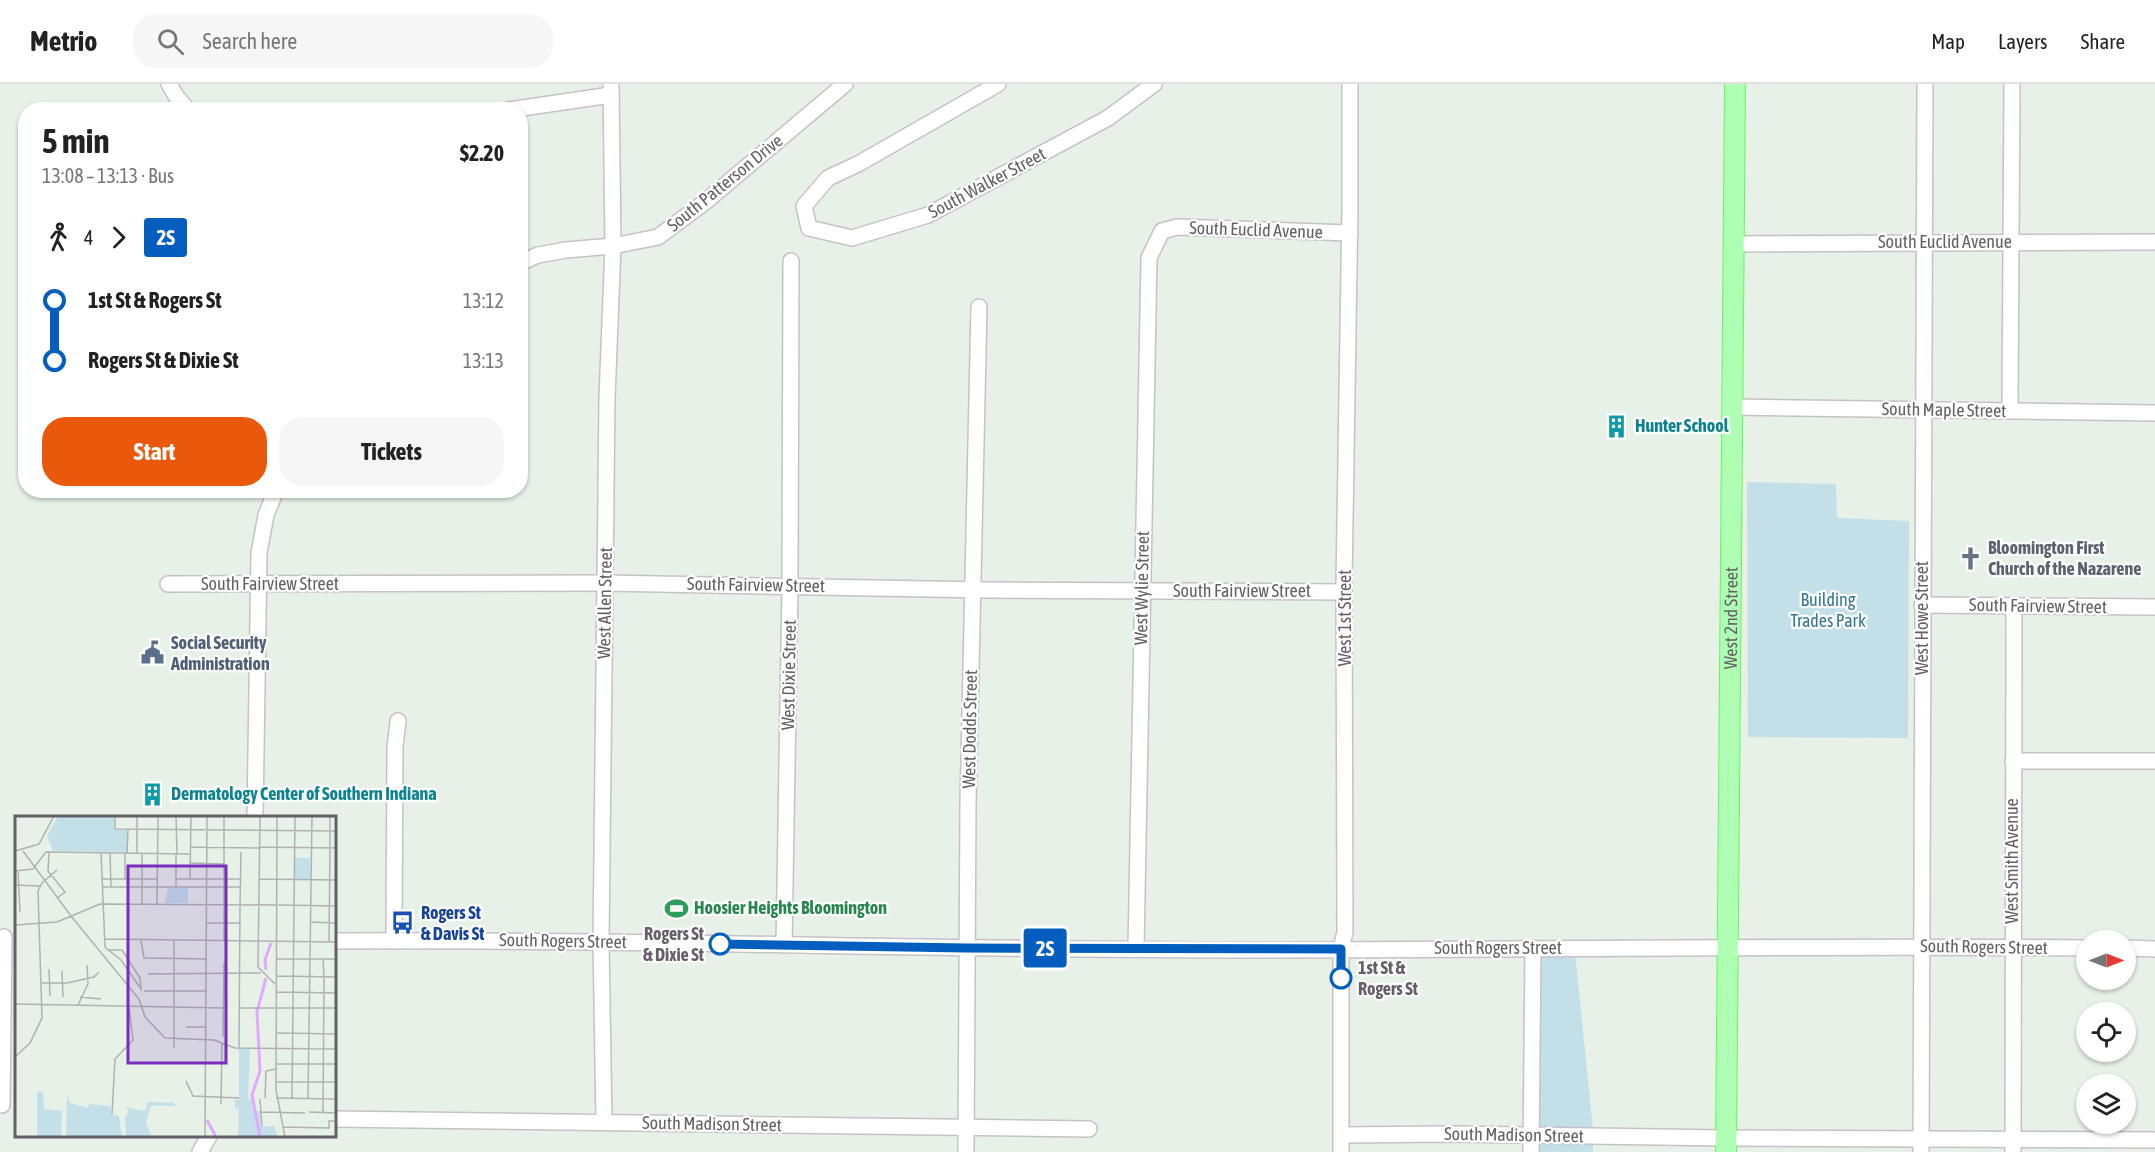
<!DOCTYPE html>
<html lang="en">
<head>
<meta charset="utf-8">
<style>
	:root { --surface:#fff; --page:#f6f6f6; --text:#222; --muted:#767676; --line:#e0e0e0; --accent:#ea580c }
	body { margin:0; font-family:"Asap Condensed",sans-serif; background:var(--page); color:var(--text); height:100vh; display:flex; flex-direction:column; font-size:22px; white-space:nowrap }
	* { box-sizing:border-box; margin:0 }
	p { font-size:20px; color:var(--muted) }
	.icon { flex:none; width:33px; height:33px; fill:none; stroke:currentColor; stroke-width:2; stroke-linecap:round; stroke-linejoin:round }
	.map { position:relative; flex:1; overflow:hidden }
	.panel { position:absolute; left:18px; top:18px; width:510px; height:396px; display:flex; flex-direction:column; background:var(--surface); border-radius:24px; box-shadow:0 2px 4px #0004 }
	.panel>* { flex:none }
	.badge { padding:0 12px; border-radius:4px; font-size:21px; line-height:39px }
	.needle { width:39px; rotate:90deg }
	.tools { position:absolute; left:2076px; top:846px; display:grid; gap:12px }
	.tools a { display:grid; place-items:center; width:60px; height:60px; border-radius:50%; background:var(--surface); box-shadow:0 2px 4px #0004; font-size:30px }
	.map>.badge { position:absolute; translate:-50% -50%; box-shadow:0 0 0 3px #fff }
	.legs { display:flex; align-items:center; gap:9px; height:66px; padding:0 24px; font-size:20px }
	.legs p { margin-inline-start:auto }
	.overview { display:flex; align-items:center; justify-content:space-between; height:102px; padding:0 24px }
	h1 { font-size:33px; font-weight:700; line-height:45px }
	.cta { display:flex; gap:12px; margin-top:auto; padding:12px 24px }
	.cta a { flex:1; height:69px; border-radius:24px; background:var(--accent); color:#fff; font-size:24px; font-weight:700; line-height:69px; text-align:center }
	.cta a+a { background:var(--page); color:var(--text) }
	ul { padding:0 24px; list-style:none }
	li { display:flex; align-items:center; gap:21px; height:60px; font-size:22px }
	li i { display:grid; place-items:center; width:9px; height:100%; margin:0 8px; background:currentColor }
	li i::after { content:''; width:15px; height:15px; margin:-8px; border:4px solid; border-radius:50%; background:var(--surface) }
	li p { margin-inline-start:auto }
	li:first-child i { background:linear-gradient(#0000 50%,currentColor 0) }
	li:last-child i { background:linear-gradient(currentColor 50%,#0000 0) }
	header { display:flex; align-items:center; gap:36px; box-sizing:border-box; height:84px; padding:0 30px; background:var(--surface); border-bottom:2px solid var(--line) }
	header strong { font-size:28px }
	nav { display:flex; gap:33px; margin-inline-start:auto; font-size:21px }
	.search { width:420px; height:54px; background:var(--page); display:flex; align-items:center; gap:15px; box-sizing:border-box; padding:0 21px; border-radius:24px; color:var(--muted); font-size:22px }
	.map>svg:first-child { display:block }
	.green { fill:#c3e0e9 }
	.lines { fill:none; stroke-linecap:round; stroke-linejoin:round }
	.minor-casing { stroke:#c7c0c8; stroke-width:18 }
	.major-casing { stroke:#63f65b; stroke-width:22 }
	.minor { stroke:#fff; stroke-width:15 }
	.major { stroke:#aeffb3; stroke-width:20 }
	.line-1-casing { stroke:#fff; stroke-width:14 }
	.line-1 { stroke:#035ebf; stroke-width:9 }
	.stop-1-dot { fill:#fff; stroke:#035ebf; stroke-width:3 }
	.labels { text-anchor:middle; stroke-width:4.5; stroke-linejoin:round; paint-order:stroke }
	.street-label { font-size:18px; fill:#665e68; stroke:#fff }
	.culture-label { font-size:18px; font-weight:bold; fill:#0d838f; stroke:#fff; text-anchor:start }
	.worship-label { font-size:18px; font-weight:bold; fill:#5b616d; stroke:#fff; text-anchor:start }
	.park-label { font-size:18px; fill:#357790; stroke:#fff }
	.service-label { font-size:18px; font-weight:bold; fill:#4e5e75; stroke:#fff; text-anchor:start }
	.leisure-label { font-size:18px; font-weight:bold; fill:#27864d; stroke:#fff; text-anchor:start }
	.transit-label { font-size:18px; font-weight:bold; fill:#164399; stroke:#fff; text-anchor:start }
	.stop-label { font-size:18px; font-weight:bold; fill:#665e68; stroke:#fff; text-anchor:end }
	.inset-river { fill:none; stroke:#e2a9ff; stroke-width:3 }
	.inset-road { fill:none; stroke:#afb2b0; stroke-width:1.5 }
	.view { fill:#7b2cbf; fill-opacity:0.15; stroke:#7b2cbf; stroke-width:3 }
	.inset-edge { fill:none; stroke:#665e68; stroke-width:3 }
</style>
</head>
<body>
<header>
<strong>Metrio</strong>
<div class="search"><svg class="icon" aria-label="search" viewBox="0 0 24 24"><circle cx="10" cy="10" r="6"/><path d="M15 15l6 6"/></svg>Search here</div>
<nav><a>Map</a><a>Layers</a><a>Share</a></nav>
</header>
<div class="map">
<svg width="2155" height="1068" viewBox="0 0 2155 1068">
	<rect width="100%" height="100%" fill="#e7f1e7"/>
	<g class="green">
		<polygon points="1747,398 1836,400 1837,434 1909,437 1908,654 1748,653"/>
		<polygon points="1533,868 1575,868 1593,1046 1593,1068 1531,1068"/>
	</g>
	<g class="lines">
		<defs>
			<g id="minor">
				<polyline points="169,0 176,12 188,26"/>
				<polyline points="998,0 858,80 828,94 804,122 809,144 852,154 928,131 1108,34 1154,0"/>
				<polyline points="508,26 611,11"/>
				<polyline points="1734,160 2155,158"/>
				<polyline points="520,179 538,171 566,166 613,162 658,153 705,118 845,0"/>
				<polyline points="1733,323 2155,329"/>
				<polyline points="2010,326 2012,0"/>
				<polyline points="168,500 605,499 985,506 1344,508"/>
				<polyline points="1922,521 2155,523"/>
				<polyline points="2013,677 2155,677"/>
				<polyline points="255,734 259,469 266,431 276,406"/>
				<path d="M 334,857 C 637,855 939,866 1241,866 C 1523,866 1805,861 2086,864"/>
				<polyline points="394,857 395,663 398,637"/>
				<polyline points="784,861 790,501 791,177"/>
				<polyline points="2126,864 2155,865"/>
				<polyline points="1136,865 1149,174 1162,147 1177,143 1350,149"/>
				<polyline points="2,1021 4,853"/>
				<polyline points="334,1035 1089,1045"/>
				<polyline points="604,1038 601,858 607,314 613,162 611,0"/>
				<polyline points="1341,1051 1448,1050 1726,1054 2155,1056"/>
				<polyline points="200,1068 209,1052"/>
				<polyline points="966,1068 968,720 979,223"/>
				<polyline points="1341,1068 1341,865 1345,848 1344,500 1350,120 1350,0"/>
				<polyline points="1531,1068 1533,864"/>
				<polyline points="1921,1068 1925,0"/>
				<polyline points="2013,1068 2014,523"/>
			</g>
			<g id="major">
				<path id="s1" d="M 1726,1068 C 1730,712 1733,356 1735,0"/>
			</g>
		</defs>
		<use href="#minor" class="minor-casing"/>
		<use href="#major" class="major-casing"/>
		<use href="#minor" class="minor"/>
		<use href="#major" class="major"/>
	</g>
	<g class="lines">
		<defs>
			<polyline id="line-1" points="720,860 966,864 1341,865 1341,894"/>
		</defs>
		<use href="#line-1" class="line-1-casing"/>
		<use href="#line-1" class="line-1"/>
	</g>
	<defs>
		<symbol id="building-bare" viewBox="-9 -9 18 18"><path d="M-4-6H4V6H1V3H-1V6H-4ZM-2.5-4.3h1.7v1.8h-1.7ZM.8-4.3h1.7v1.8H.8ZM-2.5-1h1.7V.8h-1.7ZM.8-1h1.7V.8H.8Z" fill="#0f9aa8" stroke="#fff" stroke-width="2.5" paint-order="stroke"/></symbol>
		<symbol id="church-bare" viewBox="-9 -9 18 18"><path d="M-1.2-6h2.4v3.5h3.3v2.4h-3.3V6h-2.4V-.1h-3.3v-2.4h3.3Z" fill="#6b7280" stroke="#fff" stroke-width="2.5" paint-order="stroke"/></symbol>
		<symbol id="civic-bare" viewBox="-9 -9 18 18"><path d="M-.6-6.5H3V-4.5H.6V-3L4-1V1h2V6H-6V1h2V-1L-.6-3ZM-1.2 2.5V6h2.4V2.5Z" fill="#5c6f8a" stroke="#fff" stroke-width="2.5" paint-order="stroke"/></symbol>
		<symbol id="stadium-bare" viewBox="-9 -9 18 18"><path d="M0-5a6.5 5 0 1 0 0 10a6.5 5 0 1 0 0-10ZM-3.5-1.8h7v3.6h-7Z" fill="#2e9e5b" stroke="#fff" stroke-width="2.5" paint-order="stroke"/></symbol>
		<symbol id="bus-bare" viewBox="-9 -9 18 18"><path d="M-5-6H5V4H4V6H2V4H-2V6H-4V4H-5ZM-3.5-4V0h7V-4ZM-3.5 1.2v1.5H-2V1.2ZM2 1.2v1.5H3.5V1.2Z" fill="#1a4fb4" stroke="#fff" stroke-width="2.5" paint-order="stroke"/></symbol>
	</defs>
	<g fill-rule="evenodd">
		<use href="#building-bare" x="1600" y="326" width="33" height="33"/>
		<use href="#church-bare" x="1954" y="458" width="33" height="33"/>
		<use href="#civic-bare" x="136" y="552" width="33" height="33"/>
		<use href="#building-bare" x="136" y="694" width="33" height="33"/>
		<use href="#stadium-bare" x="660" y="808" width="33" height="33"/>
		<use href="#bus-bare" x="386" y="822" width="33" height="33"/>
	</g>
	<g class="stop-1-dot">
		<circle cx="720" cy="860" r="10"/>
		<circle cx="1341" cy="894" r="10"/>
	</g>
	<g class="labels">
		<g class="street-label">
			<text transform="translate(725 99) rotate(-39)" y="6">South Patterson Drive</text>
			<text transform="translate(987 99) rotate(-28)" y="6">South Walker Street</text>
			<text transform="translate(1256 146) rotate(2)" y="6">South Euclid Avenue</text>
			<text x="1945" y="164">South Euclid Avenue</text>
			<text transform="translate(1944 326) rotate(1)" y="6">South Maple Street</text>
			<text x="270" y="506">South Fairview Street</text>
			<text transform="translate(756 501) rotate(1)" y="6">South Fairview Street</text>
			<text transform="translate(1142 504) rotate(-89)" y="6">West Wylie Street</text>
			<text x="1242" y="513">South Fairview Street</text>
			<text transform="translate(605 519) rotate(-89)" y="6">West Allen Street</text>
			<text transform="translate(2038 522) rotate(1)" y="6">South Fairview Street</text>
			<text transform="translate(1345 534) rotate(-90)" y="6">West 1st Street</text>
			<text dy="6" stroke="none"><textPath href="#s1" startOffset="534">West 2nd Street</textPath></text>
			<text transform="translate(1922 534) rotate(-90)" y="6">West Howe Street</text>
			<text transform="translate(789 591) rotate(-89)" y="6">West Dixie Street</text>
			<text transform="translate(970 645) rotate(-89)" y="6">West Dodds Street</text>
			<text transform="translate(2012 777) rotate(-90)" y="6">West Smith Avenue</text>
			<text transform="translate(563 857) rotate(1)" y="6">South Rogers Street</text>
			<text transform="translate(1984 863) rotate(1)" y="6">South Rogers Street</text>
			<text x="1498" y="870">South Rogers Street</text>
			<text transform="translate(712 1040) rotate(1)" y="6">South Madison Street</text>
			<text transform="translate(1514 1051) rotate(1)" y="6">South Madison Street</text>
		</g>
		<g class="culture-label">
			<text x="1635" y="348">Hunter School</text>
			<text x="171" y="716">Dermatology Center of Southern Indiana</text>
		</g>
		<g class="worship-label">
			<text x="1988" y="470">Bloomington First<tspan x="1988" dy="21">Church of the Nazarene</tspan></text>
		</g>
		<g class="park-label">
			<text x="1828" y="522">Building<tspan x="1828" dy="21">Trades Park</tspan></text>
		</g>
		<g class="service-label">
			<text x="171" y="565">Social Security<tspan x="171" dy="21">Administration</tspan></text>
		</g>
		<g class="leisure-label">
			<text x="694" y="830">Hoosier Heights Bloomington</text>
		</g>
		<g class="transit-label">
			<text x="421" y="835">Rogers St<tspan x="421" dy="21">&amp; Davis St</tspan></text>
		</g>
		<g class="stop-label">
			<text x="704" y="856">Rogers St<tspan x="704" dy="21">&amp; Dixie St</tspan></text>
			<text x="1358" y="890" text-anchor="start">1st St &amp;<tspan x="1358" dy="21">Rogers St</tspan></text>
		</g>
	</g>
	<g transform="translate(15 732)">
		<rect width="321" height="321" fill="#e7f1e7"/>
		<path d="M 43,0 L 99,0 L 99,14 L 112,14 L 112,36 L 38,35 L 32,20 ZM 280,42 L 295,42 L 295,63 L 280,63 ZM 153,72 L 173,72 L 173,87 L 149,87 ZM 224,233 L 235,233 L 233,283 L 238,284 L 238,295 L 246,295 L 247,310 L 259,310 L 263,321 L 223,321 L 224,293 L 220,292 L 220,284 L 224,284 ZM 22,276 L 28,276 L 29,293 L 47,295 L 46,321 L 22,321 ZM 52,277 L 55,287 L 73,292 L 74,288 L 95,290 L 97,298 L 104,300 L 107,321 L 51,321 ZM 133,286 L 158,287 L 161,290 L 136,290 L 131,306 L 137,321 L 111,321 L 110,302 L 114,294 L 109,291 L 130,295 Z" fill="#c3e0e9"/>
		<path class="inset-river" d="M 251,154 L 250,144 L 256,127M 192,304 L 201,321M 245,321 L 237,279 L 245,255 L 242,196 L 251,162"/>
		<path class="inset-road" d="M 100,0 L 100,13 L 321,15M 161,0 L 162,38M 245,0 L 243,151 L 260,168M 262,0 L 261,274 L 270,321M 175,31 L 244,32M 244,31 L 321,32M 315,31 L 315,0M 0,35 L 24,28 L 39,0M 8,35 L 56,100M 34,36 L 33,55 L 50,76 L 42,82M 86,36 L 90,131 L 92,133 L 106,144 L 126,173 L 125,162 L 107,134 L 94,134M 95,37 L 96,71M 110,37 L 110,63M 112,37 L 113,13M 122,37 L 122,0M 127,37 L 127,88M 175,47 L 210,48M 0,55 L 18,53 L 31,36 L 175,38M 3,55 L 5,96M 87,63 L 143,63M 161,63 L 226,63M 175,63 L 176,0M 244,63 L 321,64M 0,69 L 25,70M 88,71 L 225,71M 161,71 L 161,38M 142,88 L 143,0M 225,89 L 226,36M 263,89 L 321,90M 56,100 L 124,183 L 130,201 L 150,222 L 199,224 L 220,232 L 321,233M 295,106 L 321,107M 192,107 L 225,107M 0,109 L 42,106 L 85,88 L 262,89M 90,123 L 321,126M 126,124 L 129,142 L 192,143M 209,124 L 209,0M 314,126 L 315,33M 262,143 L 321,143M 308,143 L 309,161M 34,153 L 35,180M 47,155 L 48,181M 133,158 L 246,157M 262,160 L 321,161M 27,167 L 52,167 L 79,161 L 84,156M 129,175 L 192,175M 261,176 L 321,177M 65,181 L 86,183M 0,188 L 208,192M 63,189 L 73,168 L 72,149M 224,192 L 260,192M 262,192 L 321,192M 171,211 L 191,211M 262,217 L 321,218M 208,221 L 209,147M 159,232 L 159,124M 224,232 L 225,90M 0,241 L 15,227 L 27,202 L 23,75 L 27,67 L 42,54M 262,248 L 321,248M 171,265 L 178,280 L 224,282M 261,266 L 321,266M 250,282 L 251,255 L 261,253M 261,282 L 321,283M 277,282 L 280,0M 245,283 L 247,310M 293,283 L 297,0M 206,288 L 207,227M 246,296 L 290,297M 294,296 L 321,297M 308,296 L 309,161M 97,298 L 100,243 L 118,224 L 114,191M 268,311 L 314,312 L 314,305 L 321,305M 190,321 L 192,0"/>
		<path class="view" d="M 113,50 L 211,50 L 211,247 L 113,247 Z"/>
		<rect width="321" height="321" class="inset-edge"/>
	</g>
</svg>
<div class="tools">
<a><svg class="needle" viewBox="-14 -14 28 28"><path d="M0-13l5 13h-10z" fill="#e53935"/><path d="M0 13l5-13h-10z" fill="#767676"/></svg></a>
<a><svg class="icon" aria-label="locate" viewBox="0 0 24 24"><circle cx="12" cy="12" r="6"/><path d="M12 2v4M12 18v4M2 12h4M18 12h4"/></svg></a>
<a><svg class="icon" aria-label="layers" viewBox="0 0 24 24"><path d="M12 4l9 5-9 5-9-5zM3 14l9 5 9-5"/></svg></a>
</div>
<b class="badge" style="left:1045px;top:864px;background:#035ebf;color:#fff">2S</b>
<section class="panel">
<div class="overview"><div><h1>5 min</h1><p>13:08 – 13:13 · Bus</p></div><b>$2.20</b></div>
<div class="legs"><svg class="icon" aria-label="walk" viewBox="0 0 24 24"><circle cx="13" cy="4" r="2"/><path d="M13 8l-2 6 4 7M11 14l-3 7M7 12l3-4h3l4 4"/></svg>4<svg class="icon" aria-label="forward" viewBox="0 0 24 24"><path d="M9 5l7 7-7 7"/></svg><b class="badge" style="background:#035ebf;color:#fff">2S</b></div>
<ul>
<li><i style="color:#035ebf"></i><b>1st St &amp; Rogers St</b><p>13:12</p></li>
<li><i style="color:#035ebf"></i><b>Rogers St &amp; Dixie St</b><p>13:13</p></li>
</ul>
<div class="cta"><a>Start</a><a>Tickets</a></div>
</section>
</div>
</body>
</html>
